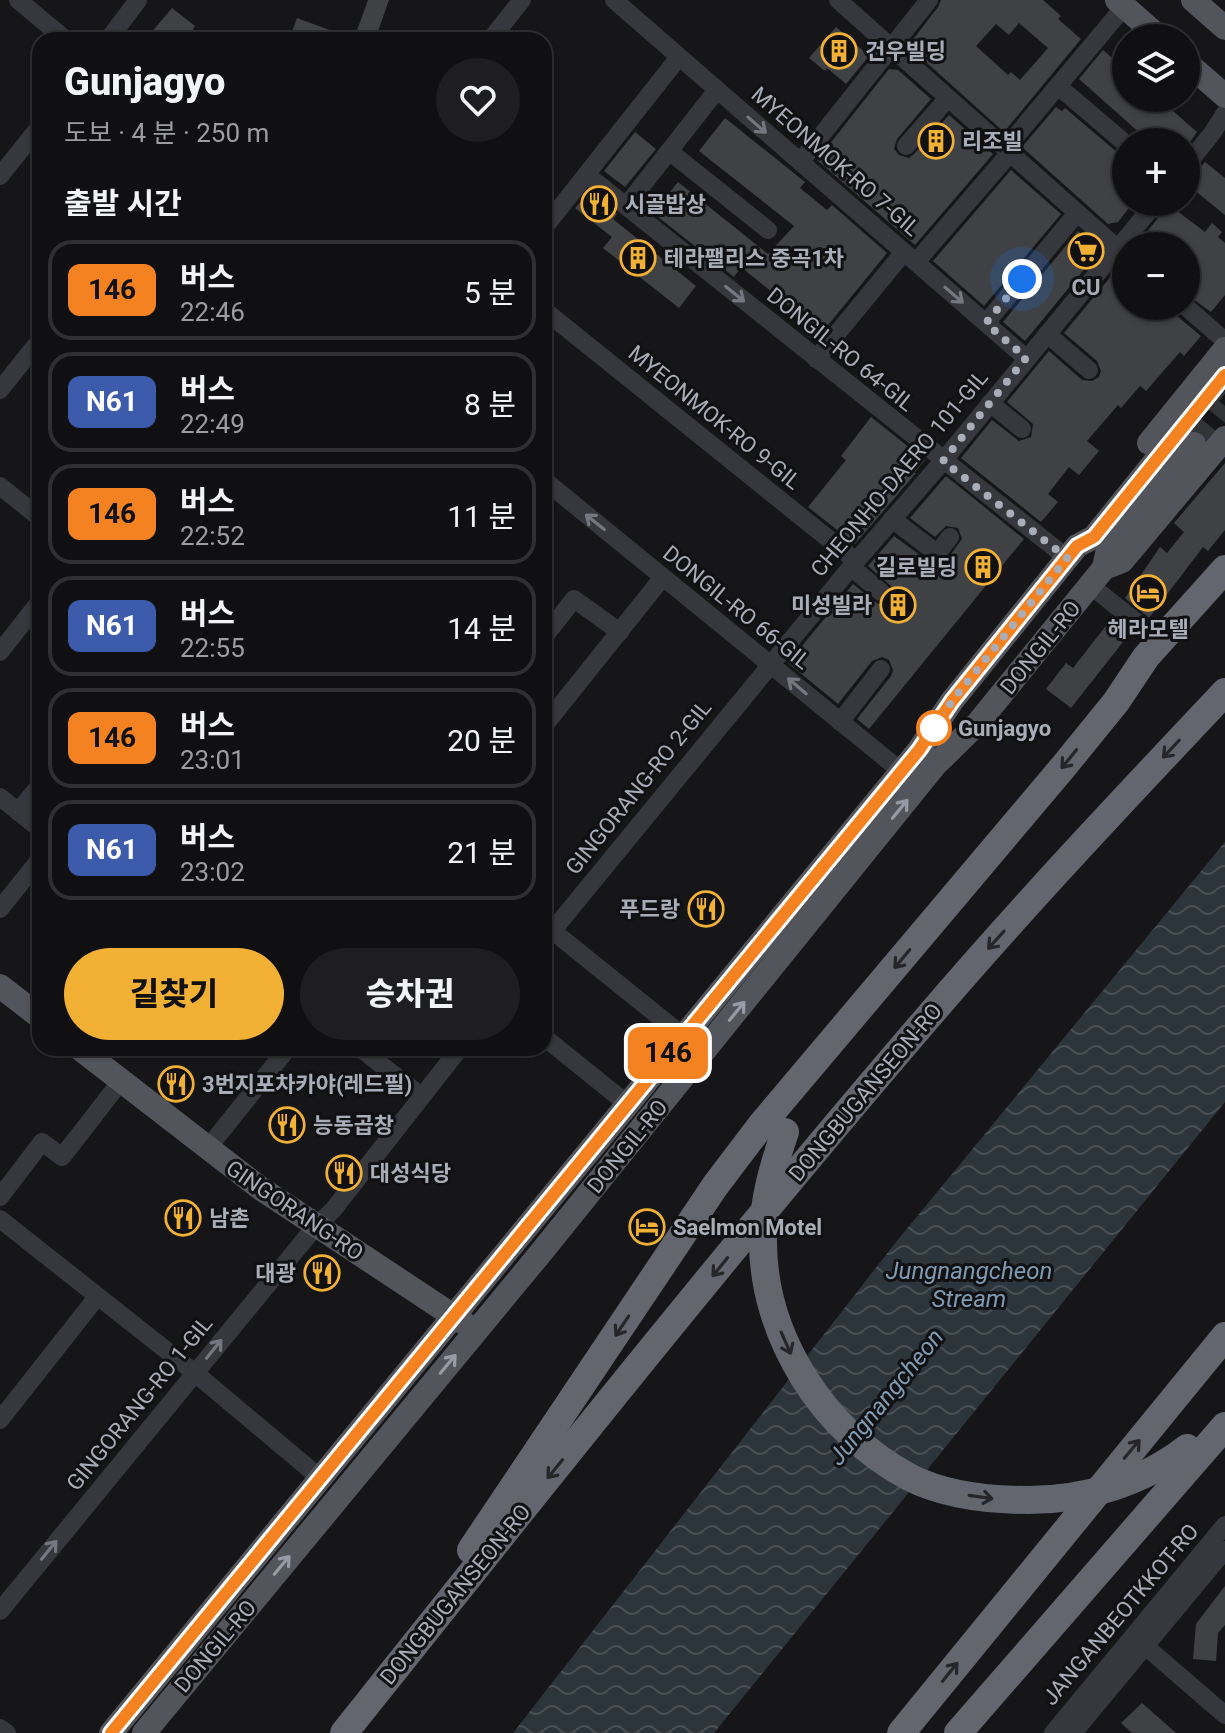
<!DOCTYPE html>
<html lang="ko">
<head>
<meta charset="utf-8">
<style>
	:root { --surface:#101012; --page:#1e1e20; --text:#f1f3f6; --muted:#9c9d9f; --line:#303032; --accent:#f2b134 }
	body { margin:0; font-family:Roboto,"Noto Sans KR",sans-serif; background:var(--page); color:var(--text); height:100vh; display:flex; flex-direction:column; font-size:30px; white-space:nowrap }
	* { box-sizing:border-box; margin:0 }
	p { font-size:26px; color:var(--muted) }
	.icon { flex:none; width:44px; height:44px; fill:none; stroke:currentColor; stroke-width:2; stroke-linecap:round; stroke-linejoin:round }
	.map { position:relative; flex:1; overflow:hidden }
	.side { position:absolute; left:32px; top:32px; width:520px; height:1024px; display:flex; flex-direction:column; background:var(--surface); border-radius:24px; box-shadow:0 2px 6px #0004,0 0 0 2px var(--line) }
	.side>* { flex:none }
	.badge { padding:0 16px; border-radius:12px; font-size:28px; line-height:52px }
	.controls { position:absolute; left:1112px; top:24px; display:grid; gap:16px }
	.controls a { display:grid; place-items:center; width:88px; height:88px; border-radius:50%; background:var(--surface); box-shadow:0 2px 6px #0004,0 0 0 2px var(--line); font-size:40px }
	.you { position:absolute; width:40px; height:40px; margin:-20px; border:6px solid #fff; border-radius:50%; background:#1a73e8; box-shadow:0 0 0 12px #1a73e833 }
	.map>.badge { position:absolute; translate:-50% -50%; box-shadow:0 0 0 4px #fff }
	h2 { padding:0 32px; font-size:30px; line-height:72px }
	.round { display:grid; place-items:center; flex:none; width:84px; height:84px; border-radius:42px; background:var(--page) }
	.overview { display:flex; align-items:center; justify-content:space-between; height:136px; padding:0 32px }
	h1 { font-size:38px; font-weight:800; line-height:60px }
	.cta { display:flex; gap:16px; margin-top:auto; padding:16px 32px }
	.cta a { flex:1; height:92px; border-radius:48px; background:var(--accent); color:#111; font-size:32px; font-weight:800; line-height:92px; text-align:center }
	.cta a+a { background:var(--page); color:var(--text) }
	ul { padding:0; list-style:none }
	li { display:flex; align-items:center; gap:24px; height:100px; margin:0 16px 12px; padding:0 16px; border:4px solid var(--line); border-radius:24px }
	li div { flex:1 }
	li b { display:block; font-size:30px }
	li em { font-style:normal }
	li .badge { min-width:88px; font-weight:700; text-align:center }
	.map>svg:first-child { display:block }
	.water { fill:url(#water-waves) }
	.building { fill:#404145; fill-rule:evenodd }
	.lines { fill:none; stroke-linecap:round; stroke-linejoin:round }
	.major-tunnel { stroke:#333438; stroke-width:24; stroke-dasharray:24 12; stroke-linecap:butt }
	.minor { stroke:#37383d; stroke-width:18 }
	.major { stroke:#53555c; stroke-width:24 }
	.highway { stroke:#63666e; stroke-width:28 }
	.highway-bridge { stroke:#63666e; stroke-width:28 }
	.oneway { stroke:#757881 }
	.oneway2 { stroke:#26262a }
	.oneway3 { stroke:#979ba6 }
	.line-casing { stroke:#fff; stroke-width:18 }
	.line { stroke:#f58220; stroke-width:12 }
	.walk { stroke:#a8adb8; stroke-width:8; stroke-dasharray:0 14.4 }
	.stop-dot { fill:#fff; stroke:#f58220; stroke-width:4 }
	.labels { text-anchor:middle; stroke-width:6; stroke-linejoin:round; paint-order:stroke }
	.poi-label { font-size:22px; font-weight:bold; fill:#a8adb8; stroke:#111113; text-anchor:start }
	.street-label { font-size:22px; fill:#a8adb8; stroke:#111113 }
	.stop-label { font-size:22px; font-weight:bold; fill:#a8adb8; stroke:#111113; text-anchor:start }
	.water-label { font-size:24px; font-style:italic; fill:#7f9bb3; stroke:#111113 }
</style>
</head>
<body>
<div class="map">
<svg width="1225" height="1733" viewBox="0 0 1225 1733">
	<defs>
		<pattern id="water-waves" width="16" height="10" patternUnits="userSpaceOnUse" patternTransform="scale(2)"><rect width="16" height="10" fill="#2c353c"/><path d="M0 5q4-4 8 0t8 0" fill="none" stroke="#485056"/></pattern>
	</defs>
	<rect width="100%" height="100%" fill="#161618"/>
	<polygon class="water" points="1225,842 1225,1102 714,1733 513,1733 896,1242"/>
	<g class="building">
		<polygon points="368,0 389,0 375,40 289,40 297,18 354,39"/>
		<path d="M 941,0 L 1043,0 L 1061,16 L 1058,19 L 1081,39 L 1004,132 L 908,46 L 938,7 ZM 1019,23 L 1048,48 L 1020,80 L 1011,72 L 1008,75 L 976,46 L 996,24 L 1009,35 Z"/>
		<polygon points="172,8 195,26 193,29 206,40 145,40"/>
		<polygon points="836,27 869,56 846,84 827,68 825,71 809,58"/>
		<polygon points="1103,50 1126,70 1126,98 1158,98 1197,132 1190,142 1150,142 1079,79"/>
		<polygon points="889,69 898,70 931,99 897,139 894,149 899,155 909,158 914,154 949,115 993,154 915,245 817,160"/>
		<polygon points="1056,107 1062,111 1065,108 1118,153 1126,156 1126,202 1132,204 1118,222 1108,224 1022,147"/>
		<polygon points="725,118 805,182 800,188 827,210 832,205 887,253 815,341 802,332 810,323 741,267 734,277 653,213 678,182 768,254 794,226 699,151"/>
		<polygon points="635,132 656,149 625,187 604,171"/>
		<polygon points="1205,162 1225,178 1225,215 1188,185 1186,178 1195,174"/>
		<polygon points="1011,170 1061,214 984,306 933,261"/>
		<polygon points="590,192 617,214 613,219 696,286 679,308 603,248 612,237 575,208"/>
		<polygon points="1169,205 1205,232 1212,223 1222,232 1218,237 1225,243 1225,295 1211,312 1186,294 1186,246 1135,246"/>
		<polygon points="1078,231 1096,246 1092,246 1097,250 1096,255 1025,341 1003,322"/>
		<polygon points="1117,269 1126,274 1126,306 1165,306 1201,336 1184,356 1180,352 1146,391 1140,386 1121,408 1118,405 1087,441 1099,451 1079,475 1069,467 1048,494 1058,502 1041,522 961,458 992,420 1019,441 1031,437 1033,424 1007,402 1049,351 1082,380 1092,381 1099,377 1101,371 1097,361 1064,333"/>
		<polygon points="871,417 925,460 914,473 916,473 855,544 808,507 846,460 841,456"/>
		<polygon points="1225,463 1225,530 1208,551 1203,547 1149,618 1125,598 1160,547 1167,553 1184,532 1174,523"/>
		<polygon points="946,476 1024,539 869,729 857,719 891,676 893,670 889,660 882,657 872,661 838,704 788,663 853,584 878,604 890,600 892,587 868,566 894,536 928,561 940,563 948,558 962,539 958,528 946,526 935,537 910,518"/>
		<polygon points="1112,618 1130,633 1071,708 1046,689 1066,663 1073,668"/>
		<polygon points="1225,1586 1225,1625 1218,1633 1216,1661 1193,1659 1196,1624"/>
		<polygon points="1142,1703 1176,1733 1132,1733 1121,1723"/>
	</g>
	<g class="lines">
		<g class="major-tunnel">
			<polyline points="1179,432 1225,375"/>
			<polyline points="1194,444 1225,406"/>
		</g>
		<g class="minor">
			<polyline points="18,0 66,40"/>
			<polyline points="614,0 1026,358"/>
			<polyline points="838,0 1126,256"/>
			<polyline points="108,40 138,0"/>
			<polyline points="490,40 522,0"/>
			<polyline points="1058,86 1126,144"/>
			<polyline points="906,146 948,98"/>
			<polyline points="1005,149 1124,7"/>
			<polyline points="669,151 768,230"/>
			<polyline points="800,162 929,0"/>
			<polyline points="1186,166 1213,132 1225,113"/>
			<polyline points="587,175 1067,558"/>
			<polyline points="0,176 40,126"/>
			<polyline points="626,206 717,90"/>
			<polyline points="544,228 679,57"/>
			<polyline points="916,262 1010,153"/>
			<polyline points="1185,306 1225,341"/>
			<polyline points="544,310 856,561"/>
			<polyline points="986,323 1077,213"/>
			<polyline points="1047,334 1089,370"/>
			<polyline points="816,359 904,252"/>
			<polyline points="0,390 40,340"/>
			<polyline points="990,403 1022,429"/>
			<polyline points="544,480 901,771"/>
			<polyline points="0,486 40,518"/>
			<polyline points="892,519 934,551 939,551 950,537"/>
			<polyline points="851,567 881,592"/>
			<polyline points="1090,585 1140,625"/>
			<polyline points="544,637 574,599 620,632"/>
			<polyline points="0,652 40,601"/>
			<polyline points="840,722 881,669"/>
			<polyline points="544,726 663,577"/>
			<polyline points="0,797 40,829"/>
			<polyline points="18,812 40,785"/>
			<polyline points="0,909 40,859"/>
			<polyline points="544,924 682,1035"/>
			<polyline points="544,941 851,567 943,461 1156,202"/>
			<polyline points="544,1037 626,1103"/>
			<polyline points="360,1048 421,1096"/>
			<polyline points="207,1149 288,1048"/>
			<polyline points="0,1197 42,1142 62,1157 121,1081"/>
			<polyline points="0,1219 195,1373 319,1477"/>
			<polyline points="0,1420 97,1297"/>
			<polyline points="0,1611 315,1227 333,1210 460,1048"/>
			<polyline points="1138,1640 1225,1715"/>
			<polyline points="0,1728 7,1733"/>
			<polyline points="1053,1733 1225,1525"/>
			<polyline points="1073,1733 1225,1550"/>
		</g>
		<g class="major">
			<polyline points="1117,0 1160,38"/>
			<polyline points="1193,0 1225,28"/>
			<polyline points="1186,62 1225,96"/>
			<polyline points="1149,443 1225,349"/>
			<polyline points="1104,568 1122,561 1225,438"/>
			<polyline points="0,986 40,1017"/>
			<polyline points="79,1048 260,1188 464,1323"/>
			<polyline points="111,1733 919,750 952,701 1077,546 1094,537 1179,432"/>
			<polyline points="144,1733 539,1255 935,765 978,723 1104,568 1108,549 1194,444"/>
		</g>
		<g class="highway">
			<polyline points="471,1550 715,1186 762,1124 1064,766 1116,702 1146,657 1225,569"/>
			<path d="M 344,1733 C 536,1492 728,1250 929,1016 C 1024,905 1125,798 1225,692"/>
			<polyline points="901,1733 1225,1336"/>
			<polyline points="958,1733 1225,1426"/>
		</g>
		<path class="highway-bridge" d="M 785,1132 C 773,1167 763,1201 763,1239 C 762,1336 824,1432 909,1477 C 944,1495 989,1500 1028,1500 C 1085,1500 1142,1483 1187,1448"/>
	</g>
	<defs><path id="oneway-shaft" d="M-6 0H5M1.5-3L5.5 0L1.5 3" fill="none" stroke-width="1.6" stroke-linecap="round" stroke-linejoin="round" transform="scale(2)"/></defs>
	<g class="oneway">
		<use href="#oneway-shaft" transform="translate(757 125) rotate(41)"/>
		<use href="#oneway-shaft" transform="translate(735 294) rotate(39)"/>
		<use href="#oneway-shaft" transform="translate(954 295) rotate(41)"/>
		<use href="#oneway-shaft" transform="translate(595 522) rotate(-141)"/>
		<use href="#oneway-shaft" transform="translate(797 686) rotate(-140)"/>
		<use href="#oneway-shaft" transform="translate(214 1349) rotate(-51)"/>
		<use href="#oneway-shaft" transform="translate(49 1550) rotate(-51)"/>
	</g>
	<g class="oneway2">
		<use href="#oneway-shaft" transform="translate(1171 749) rotate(133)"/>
		<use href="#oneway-shaft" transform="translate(1069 759) rotate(129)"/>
		<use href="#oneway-shaft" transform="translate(996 940) rotate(132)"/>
		<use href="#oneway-shaft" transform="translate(902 959) rotate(130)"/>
		<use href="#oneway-shaft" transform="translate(720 1267) rotate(129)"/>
		<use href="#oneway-shaft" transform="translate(622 1326) rotate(124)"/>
		<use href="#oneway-shaft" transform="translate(786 1343) rotate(66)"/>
		<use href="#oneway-shaft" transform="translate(1132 1449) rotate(-50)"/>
		<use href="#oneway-shaft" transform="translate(555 1469) rotate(129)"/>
		<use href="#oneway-shaft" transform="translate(981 1497) rotate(8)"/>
		<use href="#oneway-shaft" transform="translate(950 1672) rotate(-51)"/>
	</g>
	<g class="oneway3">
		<use href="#oneway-shaft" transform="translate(900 809) rotate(-51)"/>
		<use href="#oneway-shaft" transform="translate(737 1011) rotate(-51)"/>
		<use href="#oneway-shaft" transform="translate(448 1364) rotate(-50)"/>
		<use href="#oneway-shaft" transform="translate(282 1565) rotate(-50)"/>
	</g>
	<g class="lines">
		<defs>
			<polyline id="line" points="111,1733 919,750 952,701 1077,546 1094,537 1225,375"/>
		</defs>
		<use href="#line" class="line-casing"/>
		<use href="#line" class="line"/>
		<polyline class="walk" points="934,728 952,701 1067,558 943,461 1026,358 986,323 1022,279"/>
	</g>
	<defs>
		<symbol id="building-ring" viewBox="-11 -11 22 22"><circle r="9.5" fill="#111113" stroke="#f2b134" stroke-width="1.5"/><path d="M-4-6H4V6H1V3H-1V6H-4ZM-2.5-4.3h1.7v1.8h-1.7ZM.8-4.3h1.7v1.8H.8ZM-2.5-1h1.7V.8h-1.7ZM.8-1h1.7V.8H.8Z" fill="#f2b134"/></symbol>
		<symbol id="restaurant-ring" viewBox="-11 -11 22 22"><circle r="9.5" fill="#111113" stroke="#f2b134" stroke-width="1.5"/><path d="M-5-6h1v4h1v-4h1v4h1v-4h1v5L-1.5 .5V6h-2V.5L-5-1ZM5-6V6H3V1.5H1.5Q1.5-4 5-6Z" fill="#f2b134"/></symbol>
		<symbol id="supermarket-ring" viewBox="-11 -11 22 22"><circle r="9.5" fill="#111113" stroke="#f2b134" stroke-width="1.5"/><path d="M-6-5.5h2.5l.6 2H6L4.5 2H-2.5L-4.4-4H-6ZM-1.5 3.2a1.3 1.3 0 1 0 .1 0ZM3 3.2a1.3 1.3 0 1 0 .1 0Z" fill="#f2b134"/></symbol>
		<symbol id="hotel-ring" viewBox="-11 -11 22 22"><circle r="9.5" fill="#111113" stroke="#f2b134" stroke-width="1.5"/><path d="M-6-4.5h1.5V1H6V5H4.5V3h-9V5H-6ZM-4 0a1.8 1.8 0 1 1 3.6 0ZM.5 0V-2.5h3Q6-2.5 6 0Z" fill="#f2b134"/></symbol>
	</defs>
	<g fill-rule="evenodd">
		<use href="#building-ring" x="819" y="31" width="40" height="40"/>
		<use href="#building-ring" x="916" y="121" width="40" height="40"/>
		<use href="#restaurant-ring" x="579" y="184" width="40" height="40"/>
		<use href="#supermarket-ring" x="1066" y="231" width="40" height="40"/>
		<use href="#building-ring" x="618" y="238" width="40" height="40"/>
		<use href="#building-ring" x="963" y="547" width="40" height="40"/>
		<use href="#hotel-ring" x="1128" y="573" width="40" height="40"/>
		<use href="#building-ring" x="878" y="585" width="40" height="40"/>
		<use href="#restaurant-ring" x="686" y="889" width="40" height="40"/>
		<use href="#restaurant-ring" x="156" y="1064" width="40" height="40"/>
		<use href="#restaurant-ring" x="267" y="1105" width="40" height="40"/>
		<use href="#restaurant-ring" x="324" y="1153" width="40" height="40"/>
		<use href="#restaurant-ring" x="163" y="1198" width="40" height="40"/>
		<use href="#hotel-ring" x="627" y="1207" width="40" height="40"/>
		<use href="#restaurant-ring" x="302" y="1253" width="40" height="40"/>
	</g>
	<circle class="stop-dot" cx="934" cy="728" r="16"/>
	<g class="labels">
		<g class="poi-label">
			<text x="865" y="59">건우빌딩</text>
			<text x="962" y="149">리조빌</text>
			<text x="625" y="212">시골밥상</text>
			<text x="664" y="266">테라팰리스 중곡1차</text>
			<text x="1086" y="295" text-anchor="middle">CU</text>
			<text x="957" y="575" text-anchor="end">길로빌딩</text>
			<text x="872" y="613" text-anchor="end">미성빌라</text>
			<text x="1148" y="637" text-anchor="middle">헤라모텔</text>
			<text x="680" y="917" text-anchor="end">푸드랑</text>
			<text x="202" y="1092">3번지포차카야(레드필)</text>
			<text x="313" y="1133">능동곱창</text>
			<text x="370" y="1181">대성식당</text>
			<text x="209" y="1226">남촌</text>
			<text x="673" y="1235">Saelmon Motel</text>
			<text x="296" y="1281" text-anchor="end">대광</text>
		</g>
		<g class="street-label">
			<text transform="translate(836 161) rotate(41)" y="8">MYEONMOK-RO 7-GIL</text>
			<text transform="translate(841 349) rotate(39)" y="8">DONGIL-RO 64-GIL</text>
			<text transform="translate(715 417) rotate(39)" y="8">MYEONMOK-RO 9-GIL</text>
			<text transform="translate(899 473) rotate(-50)" y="8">CHEONHO-DAERO 101-GIL</text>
			<text transform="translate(737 607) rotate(39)" y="8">DONGIL-RO 66-GIL</text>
			<text transform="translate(1040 647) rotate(-51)" y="8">DONGIL-RO</text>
			<text transform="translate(638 787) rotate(-51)" y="8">GINGORANG-RO 2-GIL</text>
			<text transform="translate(865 1092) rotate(-50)" y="8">DONGBUGANSEON-RO</text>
			<text transform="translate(627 1146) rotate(-51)" y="8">DONGIL-RO</text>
			<text transform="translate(295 1210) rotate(34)" y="8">GINGORANG-RO</text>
			<text transform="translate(139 1403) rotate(-51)" y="8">GINGORANG-RO 1-GIL</text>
			<text transform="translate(455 1594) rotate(-51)" y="8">DONGBUGANSEON-RO</text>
			<text transform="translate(1120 1614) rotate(-50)" y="8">JANGANBEOTKKOT-RO</text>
			<text transform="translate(215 1646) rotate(-50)" y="8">DONGIL-RO</text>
		</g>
		<g class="stop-label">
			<text x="958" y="736">Gunjagyo</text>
		</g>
		<g class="water-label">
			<text x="969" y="1279">Jungnangcheon<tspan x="969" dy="28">Stream</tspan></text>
			<text transform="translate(886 1397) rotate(-51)" y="8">Jungnangcheon</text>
		</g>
	</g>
</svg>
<div class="controls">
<a><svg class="icon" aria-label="layers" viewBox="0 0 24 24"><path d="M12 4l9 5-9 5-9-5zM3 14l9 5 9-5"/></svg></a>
<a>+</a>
<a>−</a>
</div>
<div class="you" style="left:1022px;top:279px"></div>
<b class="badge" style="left:668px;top:1053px;background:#f58220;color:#111">146</b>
<section class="side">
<div class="overview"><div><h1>Gunjagyo</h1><p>도보 · 4 분 · 250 m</p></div><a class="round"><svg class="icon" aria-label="heart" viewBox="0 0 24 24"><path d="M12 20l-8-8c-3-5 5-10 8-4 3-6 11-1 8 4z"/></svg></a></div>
<h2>출발 시간</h2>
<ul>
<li><span class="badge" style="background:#f58220;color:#111">146</span><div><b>버스</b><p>22:46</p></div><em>5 분</em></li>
<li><span class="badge" style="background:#3d5bab;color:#fff">N61</span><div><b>버스</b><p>22:49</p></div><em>8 분</em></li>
<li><span class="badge" style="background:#f58220;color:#111">146</span><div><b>버스</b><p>22:52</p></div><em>11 분</em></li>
<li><span class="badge" style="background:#3d5bab;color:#fff">N61</span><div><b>버스</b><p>22:55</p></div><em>14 분</em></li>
<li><span class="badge" style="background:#f58220;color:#111">146</span><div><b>버스</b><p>23:01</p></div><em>20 분</em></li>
<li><span class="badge" style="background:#3d5bab;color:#fff">N61</span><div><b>버스</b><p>23:02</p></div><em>21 분</em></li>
</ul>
<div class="cta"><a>길찾기</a><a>승차권</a></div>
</section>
</div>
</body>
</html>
